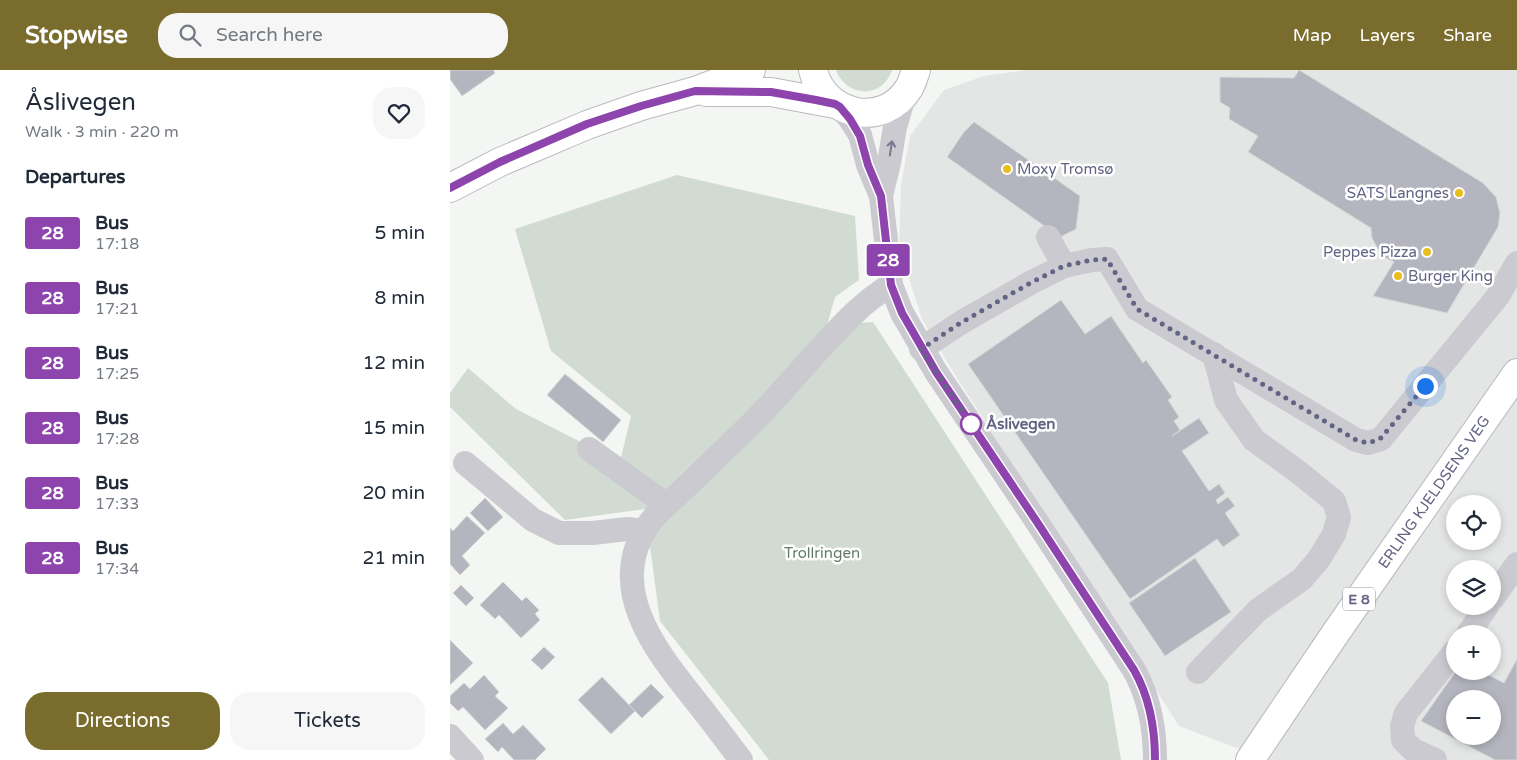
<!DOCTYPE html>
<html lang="en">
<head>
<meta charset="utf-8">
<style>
	:root { --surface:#fff; --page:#f6f6f7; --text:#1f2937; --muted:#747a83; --accent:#7a6c2c }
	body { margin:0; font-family:"Varela Round",sans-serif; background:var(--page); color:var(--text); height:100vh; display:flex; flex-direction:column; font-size:19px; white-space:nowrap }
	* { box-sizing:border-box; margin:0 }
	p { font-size:16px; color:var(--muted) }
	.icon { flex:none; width:28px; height:28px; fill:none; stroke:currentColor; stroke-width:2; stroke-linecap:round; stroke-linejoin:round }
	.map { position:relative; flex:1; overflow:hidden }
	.drawer { display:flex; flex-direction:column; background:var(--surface); width:450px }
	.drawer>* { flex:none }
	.badge { padding:0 10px; border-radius:4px; font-size:18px; line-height:32px }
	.buttons { position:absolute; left:996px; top:425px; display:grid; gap:10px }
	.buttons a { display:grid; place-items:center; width:55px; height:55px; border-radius:50%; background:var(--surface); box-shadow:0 2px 8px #0003; font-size:25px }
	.you { position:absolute; width:25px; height:25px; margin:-12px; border:4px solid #fff; border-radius:50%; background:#1a73e8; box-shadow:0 0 0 8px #1a73e833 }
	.map>.badge { position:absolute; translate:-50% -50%; box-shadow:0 0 0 2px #fff }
	h2 { padding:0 25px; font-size:19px; line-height:45px }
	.round { display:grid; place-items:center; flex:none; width:52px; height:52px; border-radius:20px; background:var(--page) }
	.overview { display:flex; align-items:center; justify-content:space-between; height:85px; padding:0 25px }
	h1 { font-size:24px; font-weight:600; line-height:38px }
	.button { display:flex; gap:10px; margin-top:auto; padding:10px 25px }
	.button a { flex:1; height:58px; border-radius:20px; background:var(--accent); color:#fff; font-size:20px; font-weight:600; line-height:58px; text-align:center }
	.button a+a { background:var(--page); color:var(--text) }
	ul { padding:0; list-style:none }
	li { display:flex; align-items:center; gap:15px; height:65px; padding:0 25px }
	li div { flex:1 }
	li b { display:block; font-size:19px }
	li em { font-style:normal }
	li .badge { min-width:55px; font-weight:700; text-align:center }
	header { display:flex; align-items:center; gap:30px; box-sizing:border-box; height:70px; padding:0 25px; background:var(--accent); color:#fff }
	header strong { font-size:24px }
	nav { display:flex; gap:28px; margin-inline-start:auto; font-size:18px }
	.search { width:350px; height:45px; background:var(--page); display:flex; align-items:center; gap:12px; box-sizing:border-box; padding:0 18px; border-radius:20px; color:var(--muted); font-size:19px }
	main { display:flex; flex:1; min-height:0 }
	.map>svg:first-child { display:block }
	.built { fill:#e4e6e5; fill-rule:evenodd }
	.green { fill:#d1dbd2 }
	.building { fill:#b4b5bf; stroke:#d6d7d4; fill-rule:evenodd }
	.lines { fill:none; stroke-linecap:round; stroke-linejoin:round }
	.major-casing { stroke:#babac1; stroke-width:30 }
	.highway-casing { stroke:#b7b8bd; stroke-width:30 }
	.minor { stroke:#cacad0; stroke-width:24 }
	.major { stroke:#fff; stroke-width:28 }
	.highway { stroke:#fff; stroke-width:28 }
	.oneway { stroke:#787893 }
	.line-casing { stroke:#fff; stroke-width:11 }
	.line { stroke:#8e44ad; stroke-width:8 }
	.walk { stroke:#636484; stroke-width:5; stroke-dasharray:0 9 }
	.poi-dot { fill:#eabd1e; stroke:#fff; stroke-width:2 }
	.stop-dot { fill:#fff; stroke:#8e44ad; stroke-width:2.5 }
	.labels { text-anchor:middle; stroke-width:5; stroke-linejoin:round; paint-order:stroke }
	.shield { fill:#fff; stroke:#9292a9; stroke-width:1 }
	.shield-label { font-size:14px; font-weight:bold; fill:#636484 }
	.poi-label { font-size:15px; fill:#636484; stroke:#fff; text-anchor:start }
	.stop-label { font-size:15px; font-weight:bold; fill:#636484; stroke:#fff; text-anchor:start }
	.street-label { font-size:15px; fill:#636484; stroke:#fff }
	.park-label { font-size:15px; fill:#627b6b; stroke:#fff }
</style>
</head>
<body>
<header>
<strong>Stopwise</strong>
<div class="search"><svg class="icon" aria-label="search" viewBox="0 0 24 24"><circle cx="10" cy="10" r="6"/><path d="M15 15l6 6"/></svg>Search here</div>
<nav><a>Map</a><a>Layers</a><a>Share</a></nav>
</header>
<main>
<section class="drawer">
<div class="overview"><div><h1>Åslivegen</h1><p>Walk · 3 min · 220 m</p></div><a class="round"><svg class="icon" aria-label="heart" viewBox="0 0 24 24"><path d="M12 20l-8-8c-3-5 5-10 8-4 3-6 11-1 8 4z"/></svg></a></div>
<h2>Departures</h2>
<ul>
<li><span class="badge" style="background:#8e44ad;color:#fff">28</span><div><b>Bus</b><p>17:18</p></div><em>5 min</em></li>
<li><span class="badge" style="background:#8e44ad;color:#fff">28</span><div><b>Bus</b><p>17:21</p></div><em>8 min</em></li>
<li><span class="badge" style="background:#8e44ad;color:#fff">28</span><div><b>Bus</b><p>17:25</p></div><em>12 min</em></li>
<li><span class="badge" style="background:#8e44ad;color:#fff">28</span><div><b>Bus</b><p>17:28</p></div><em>15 min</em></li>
<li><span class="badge" style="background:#8e44ad;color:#fff">28</span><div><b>Bus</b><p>17:33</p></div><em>20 min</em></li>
<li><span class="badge" style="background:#8e44ad;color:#fff">28</span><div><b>Bus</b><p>17:34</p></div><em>21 min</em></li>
</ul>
<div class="button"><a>Directions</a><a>Tickets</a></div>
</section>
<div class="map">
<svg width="1067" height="690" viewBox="0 0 1067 690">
	<rect width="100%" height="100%" fill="#f3f6f2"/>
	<path class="built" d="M 576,0 L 1067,0 L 1067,690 L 818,690 L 729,656 L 502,300 L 472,249 L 449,177 L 451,115 L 460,66 L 494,20 L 534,6 ZM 1005,434 L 1042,434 L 1042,471 L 1005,471 ZM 1005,499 L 1042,499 L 1042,536 L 1005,536 ZM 1005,564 L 1042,564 L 1042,601 L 1005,601 ZM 1005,629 L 1042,629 L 1042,666 L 1005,666 Z"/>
	<g class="green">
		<path d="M 386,0 L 442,0 C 432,30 396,27 386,0 Z"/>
		<polygon points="227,105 405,146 409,210 385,227 377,255 423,252 658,613 671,690 319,690 210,551 195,439 115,450 0,337 0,323 18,298 66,339 170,392 181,346 101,281 65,159"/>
	</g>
	<g class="building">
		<polygon points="0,0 43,0 45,3 12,26 0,9"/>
		<polygon points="849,0 1033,113 1046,127 1050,143 1048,157 997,243 923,226 944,192 934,187 928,179 922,168 921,158 798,82 808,66 779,49 780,38 770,32 770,7 844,8"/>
		<polygon points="524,52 630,126 626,159 610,167 497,87 514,62"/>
		<polygon points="611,230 635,264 661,246 693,293 696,290 722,327 718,330 729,347 724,351 730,360 722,366 749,348 759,363 732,381 759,421 769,414 775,423 766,430 768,434 778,427 785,436 775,443 790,465 773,477 767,469 680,529 518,294"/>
		<polygon points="115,304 171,350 153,372 97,325"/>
		<polygon points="35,428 53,447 38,461 20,443"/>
		<polygon points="17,446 35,463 12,486 20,495 10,505 0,494 0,458 3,461"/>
		<polygon points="745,488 781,542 715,586 679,533"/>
		<polygon points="53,512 72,531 76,527 89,540 85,544 90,550 71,568 49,545 45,549 30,535"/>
		<polygon points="11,515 24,528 16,536 3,523"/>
		<polygon points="0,570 23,593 0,615"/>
		<polygon points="94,577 105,587 92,600 81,590"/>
		<path d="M 1067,589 L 1067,690 L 1045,690 L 971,651 L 1006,601 L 1031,601 L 1054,613 ZM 1005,629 L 1042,629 L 1042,666 L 1005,666 Z"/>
		<polygon points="34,605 49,622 45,626 58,638 35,660 13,637 8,641 0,633 0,626 14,613 20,619"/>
		<polygon points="152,607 185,641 161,664 128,630"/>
		<polygon points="201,614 214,627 192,648 179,635"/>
		<polygon points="53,653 63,664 73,655 96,679 85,690 64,690 52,677 48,682 35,669"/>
	</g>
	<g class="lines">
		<defs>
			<g id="major">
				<path d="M 363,0 C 373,45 433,60 459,18 C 462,13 464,6 466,0"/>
				<polyline points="256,22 321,22 385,34"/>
				<polyline points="0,118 50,92 137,55 191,36 245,21 301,0"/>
			</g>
			<polyline id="highway" points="800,690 887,561 1067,303"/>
		</defs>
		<use href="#major" class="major-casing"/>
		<use href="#highway" class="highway-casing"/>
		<g class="minor">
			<path d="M 390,37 L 400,49 L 410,65 L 418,95 L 431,126 L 441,215 L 452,243 L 486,302 L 585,449 L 684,600 C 700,629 705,658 705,690"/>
			<polyline points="431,126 439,93 445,57 455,23"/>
			<polyline points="598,167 614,196"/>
			<polyline points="471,279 512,252 582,212 614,196 642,190 657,189 687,239 906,370 918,373 931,369 1048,226 1067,193"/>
			<polyline points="139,379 217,435"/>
			<polyline points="15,393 83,450 109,463 143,463 177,459 195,461"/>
			<polyline points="1042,529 1067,494"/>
			<polyline points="1018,564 1037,536"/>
			<polyline points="748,602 808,540 852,509 869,489 884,464 889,447 884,431 847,401 804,370 776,330 764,284"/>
			<polyline points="0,666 22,690"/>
			<path d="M 291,690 C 276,670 261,650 245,630 C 205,580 153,515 201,451 C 210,439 223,430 234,419 C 256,397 279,376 302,353 C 325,330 346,305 368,281 C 391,256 412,232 441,215"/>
			<polyline points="985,690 963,680 953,670 952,656 956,643 1005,581"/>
		</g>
		<use href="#major" class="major"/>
		<use href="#highway" class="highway"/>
	</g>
	<defs><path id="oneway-shaft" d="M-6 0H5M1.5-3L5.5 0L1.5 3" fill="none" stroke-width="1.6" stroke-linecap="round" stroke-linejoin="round" transform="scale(1.25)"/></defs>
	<use class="oneway" href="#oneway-shaft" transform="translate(441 78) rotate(-81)"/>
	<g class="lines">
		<defs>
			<path id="line" d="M 0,118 L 50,92 L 137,54 L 191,36 L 245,21 L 321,22 L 366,30 L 385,34 L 390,37 L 400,49 L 410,66 L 418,95 L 431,126 L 441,215 L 452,243 L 486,302 L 585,449 L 684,600 C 700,628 705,658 705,690"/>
		</defs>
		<use href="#line" class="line-casing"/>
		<use href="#line" class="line"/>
		<polyline class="walk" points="521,354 471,279 512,252 582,212 614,196 642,190 657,189 687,239 906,370 918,373 930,369 975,316"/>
	</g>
	<g class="poi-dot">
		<circle cx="557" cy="99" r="5"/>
		<circle cx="1009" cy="123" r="5"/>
		<circle cx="977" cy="182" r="5"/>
		<circle cx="948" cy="206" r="5"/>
	</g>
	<circle class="stop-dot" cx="521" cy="354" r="10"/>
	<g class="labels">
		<rect class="shield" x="893" y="517.5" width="32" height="23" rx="4"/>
		<g class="shield-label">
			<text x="909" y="534">E 8</text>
		</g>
		<g class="poi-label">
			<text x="567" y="104">Moxy Tromsø</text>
			<text x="999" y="128" text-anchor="end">SATS Langnes</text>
			<text x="967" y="187" text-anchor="end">Peppes Pizza</text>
			<text x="958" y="211">Burger King</text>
		</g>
		<g class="stop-label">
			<text x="536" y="359">Åslivegen</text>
		</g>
		<g class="street-label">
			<text transform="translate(984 422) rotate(-55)" y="5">ERLING KJELDSENS VEG</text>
		</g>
		<g class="park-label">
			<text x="372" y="488">Trollringen</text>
		</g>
	</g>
</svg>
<div class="buttons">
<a><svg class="icon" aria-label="locate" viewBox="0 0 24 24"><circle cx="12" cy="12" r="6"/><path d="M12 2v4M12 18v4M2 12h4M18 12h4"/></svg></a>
<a><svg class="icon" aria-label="layers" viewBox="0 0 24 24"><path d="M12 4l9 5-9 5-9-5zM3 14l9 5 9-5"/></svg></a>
<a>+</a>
<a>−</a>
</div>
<div class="you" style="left:975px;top:316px"></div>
<b class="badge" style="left:438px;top:190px;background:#8e44ad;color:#fff">28</b>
</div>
</main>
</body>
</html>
